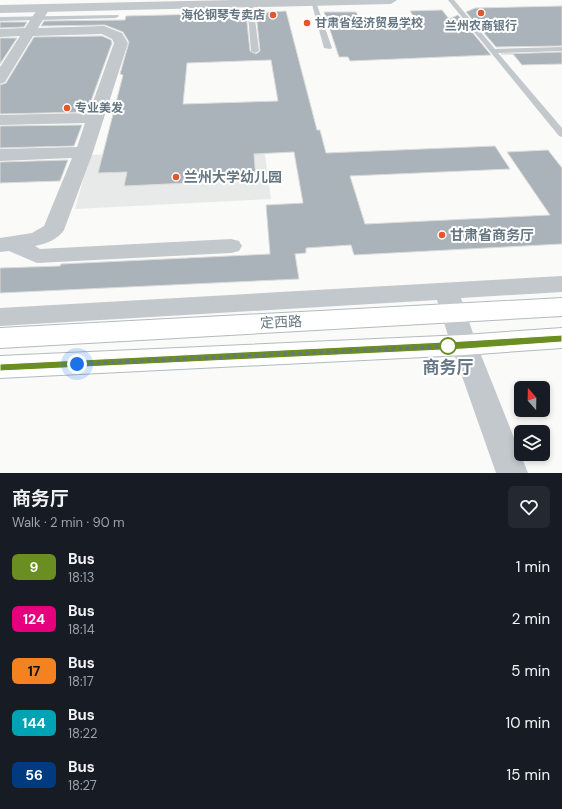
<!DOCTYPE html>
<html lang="en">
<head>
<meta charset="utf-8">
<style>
	:root { --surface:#171b24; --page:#242831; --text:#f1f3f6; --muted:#9ea1a6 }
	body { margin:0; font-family:"DM Sans","Noto Sans SC",sans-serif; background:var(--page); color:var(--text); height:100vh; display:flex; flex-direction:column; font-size:15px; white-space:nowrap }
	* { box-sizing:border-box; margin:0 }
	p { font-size:13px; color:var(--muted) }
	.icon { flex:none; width:22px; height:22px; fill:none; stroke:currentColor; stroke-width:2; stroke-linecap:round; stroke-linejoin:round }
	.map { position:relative; height:473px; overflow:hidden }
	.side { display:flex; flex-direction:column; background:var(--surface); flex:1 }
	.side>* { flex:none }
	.badge { padding:0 8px; border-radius:6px; font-size:14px; line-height:26px }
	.needle { width:26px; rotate:340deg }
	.controls { position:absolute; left:514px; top:381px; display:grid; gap:8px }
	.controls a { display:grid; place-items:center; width:36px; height:36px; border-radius:6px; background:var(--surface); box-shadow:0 2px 6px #0003; font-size:20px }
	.you { position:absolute; width:20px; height:20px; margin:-10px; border:3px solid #fff; border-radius:50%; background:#1a73e8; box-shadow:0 0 0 6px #1a73e833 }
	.map>.badge { position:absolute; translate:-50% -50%; box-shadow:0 0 0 2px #fff }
	.round { display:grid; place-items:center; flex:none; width:42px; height:42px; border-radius:6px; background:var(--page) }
	.headline { display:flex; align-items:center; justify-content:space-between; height:68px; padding:0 12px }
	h1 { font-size:19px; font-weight:700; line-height:30px }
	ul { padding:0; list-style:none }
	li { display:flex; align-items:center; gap:12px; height:52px; padding:0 12px }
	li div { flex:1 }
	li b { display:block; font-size:15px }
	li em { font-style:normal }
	li .badge { min-width:44px; font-weight:700; text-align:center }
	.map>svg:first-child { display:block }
	.built { fill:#e8e9e9 }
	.building { fill:#aab3b9; stroke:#dcdcda; fill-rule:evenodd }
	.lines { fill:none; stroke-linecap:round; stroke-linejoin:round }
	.secondary-casing { stroke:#b3babf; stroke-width:2 }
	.service { fill:#c3c8cc; fill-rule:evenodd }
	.minor { fill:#c3c8cc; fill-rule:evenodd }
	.tertiary { fill:#c3c8cc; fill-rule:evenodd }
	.secondary { fill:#fff; fill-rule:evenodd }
	.line { fill:#6b8e23; stroke:#fff }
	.walk { stroke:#657683; stroke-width:4; stroke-dasharray:0 7.2 }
	.poi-dot { fill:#e4572e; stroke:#fff; stroke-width:1.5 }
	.stop-dot { fill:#fff; stroke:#6b8e23; stroke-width:2 }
	.labels { text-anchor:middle; stroke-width:4; stroke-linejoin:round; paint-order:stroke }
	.far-poi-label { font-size:12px; font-weight:bold; fill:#657683; stroke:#fff; text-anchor:start }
	.poi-label { font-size:14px; font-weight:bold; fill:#657683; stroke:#fff; text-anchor:start }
	.street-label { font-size:14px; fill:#657683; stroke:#fff }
	.near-stop-label { font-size:17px; font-weight:bold; fill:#657683; stroke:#fff }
</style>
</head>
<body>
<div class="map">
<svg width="562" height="473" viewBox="0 0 562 473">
	<rect width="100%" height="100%" fill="#fafaf8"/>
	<polygon class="built" points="264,147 271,199 75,209 90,155"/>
	<g class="building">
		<polygon points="562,6 562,46 496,47 466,12 475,8"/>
		<polygon points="442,10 449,19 458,15 491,55 350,61 348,57 339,57 324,12 356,12 364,28 420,26 410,11"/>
		<path d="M 286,11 L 317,130 L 320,130 L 326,153 L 495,146 L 510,169 L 350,176 L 365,224 L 550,215 L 507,152 L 548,150 L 562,168 L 562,244 L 354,255 L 351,245 L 306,248 L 306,253 L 295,254 L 299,279 L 0,293 L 0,268 L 60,266 L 61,264 L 270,254 L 266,205 L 303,203 L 294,152 L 254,154 L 256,180 L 124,186 L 127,172 L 98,173 L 123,75 L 120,74 L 129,42 L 123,32 L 105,25 L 41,26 L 44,21 L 125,20 L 126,16 L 246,13 L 250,51 L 256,54 L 260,51 L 256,13 ZM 271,60 L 278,101 L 183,104 L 187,63 Z"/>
		<polygon points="0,22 27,22 24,27 0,28"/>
		<polygon points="102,36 111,40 112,43 87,112 0,114 0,85 6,83 34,37"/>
		<polygon points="0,38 17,38 0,64"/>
		<polygon points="562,52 562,64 522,65 513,54 501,54"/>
		<polygon points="82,125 74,146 0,148 0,126"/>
		<polygon points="68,160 60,181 0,183 0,162"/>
	</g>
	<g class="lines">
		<defs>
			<g id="secondary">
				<polygon points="562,298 562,316 0,348 0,328"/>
				<polygon points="562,328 562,348 464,355 0,378 0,356 464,335"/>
			</g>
		</defs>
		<use href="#secondary" class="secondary-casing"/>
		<g class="service">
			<polygon points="448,0 454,0 495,49 562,47 562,51 498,53 562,128 562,137 559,136"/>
			<polygon points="250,1 253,3 259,51 255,53 251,51 247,3"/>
			<polygon points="311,1 316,2 332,48 330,49 324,48"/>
			<polygon points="118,15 119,16 116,18 0,21 0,17"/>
		</g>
		<g class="minor">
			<path d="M 44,4 L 50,8 L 38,28 L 104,26 L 122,33 L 128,43 L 93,152 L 64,230 C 58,239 46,244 35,246 L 40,249 L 231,239 L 239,241 L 242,246 L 239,251 L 231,253 L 37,263 L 9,251 L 0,252 L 0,238 L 32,233 L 44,226 L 72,158 L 0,161 L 0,149 L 77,147 L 85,123 L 0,125 L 0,115 L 89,113 L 114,43 L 112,39 L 102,34 L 33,36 L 5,82 L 0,84 L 0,67 L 20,36 L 0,37 L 0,29 L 25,28 L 40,5 Z"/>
			<polygon points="562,276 562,292 461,298 477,345 528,473 496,473 451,345 437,300 0,326 0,308"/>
		</g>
		<polygon class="tertiary" points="233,0 397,0 391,4 0,13 0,5"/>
		<use href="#secondary" class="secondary"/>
	</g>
	<polygon class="line" points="562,335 562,342 464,349 0,371 0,364 464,341"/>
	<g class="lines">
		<polyline class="walk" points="77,364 448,346"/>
	</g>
	<g class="poi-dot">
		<circle cx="481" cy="13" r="4"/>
		<circle cx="273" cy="15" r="4"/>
		<circle cx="307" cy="23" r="4"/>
		<circle cx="67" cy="108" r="4"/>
		<circle cx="176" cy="177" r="4"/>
		<circle cx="442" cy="235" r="4"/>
	</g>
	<circle class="stop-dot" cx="448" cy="346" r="8"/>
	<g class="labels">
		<g class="far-poi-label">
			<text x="265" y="19" text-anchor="end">海伦钢琴专卖店</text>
			<text x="315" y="27">甘肃省经济贸易学校</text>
			<text x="481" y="30" text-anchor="middle">兰州农商银行</text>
			<text x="75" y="112">专业美发</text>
		</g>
		<g class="poi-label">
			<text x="184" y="182">兰州大学幼儿园</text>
			<text x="450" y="240">甘肃省商务厅</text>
		</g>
		<g class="street-label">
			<text transform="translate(281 322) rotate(-3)" y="5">定西路</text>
		</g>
		<g class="near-stop-label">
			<text x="448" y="373">商务厅</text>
		</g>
	</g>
</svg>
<div class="controls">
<a><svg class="needle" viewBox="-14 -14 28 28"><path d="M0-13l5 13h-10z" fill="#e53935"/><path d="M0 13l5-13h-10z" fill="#9ea1a6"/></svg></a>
<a><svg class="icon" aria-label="layers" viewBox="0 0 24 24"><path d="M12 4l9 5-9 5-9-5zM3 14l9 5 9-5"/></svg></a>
</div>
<div class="you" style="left:77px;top:364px"></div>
</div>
<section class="side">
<div class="headline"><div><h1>商务厅</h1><p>Walk · 2 min · 90 m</p></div><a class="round"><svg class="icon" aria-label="heart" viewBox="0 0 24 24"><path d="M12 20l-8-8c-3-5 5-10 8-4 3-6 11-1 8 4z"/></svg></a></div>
<ul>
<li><span class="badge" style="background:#6b8e23;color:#fff">9</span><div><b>Bus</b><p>18:13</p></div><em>1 min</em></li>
<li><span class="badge" style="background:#e6007e;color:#fff">124</span><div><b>Bus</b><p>18:14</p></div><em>2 min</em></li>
<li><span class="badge" style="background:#f58220;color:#111">17</span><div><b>Bus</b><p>18:17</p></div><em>5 min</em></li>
<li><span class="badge" style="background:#00a3b4;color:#fff">144</span><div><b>Bus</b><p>18:22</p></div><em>10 min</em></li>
<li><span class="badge" style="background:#003b80;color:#fff">56</span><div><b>Bus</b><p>18:27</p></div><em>15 min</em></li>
</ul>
</section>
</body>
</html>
